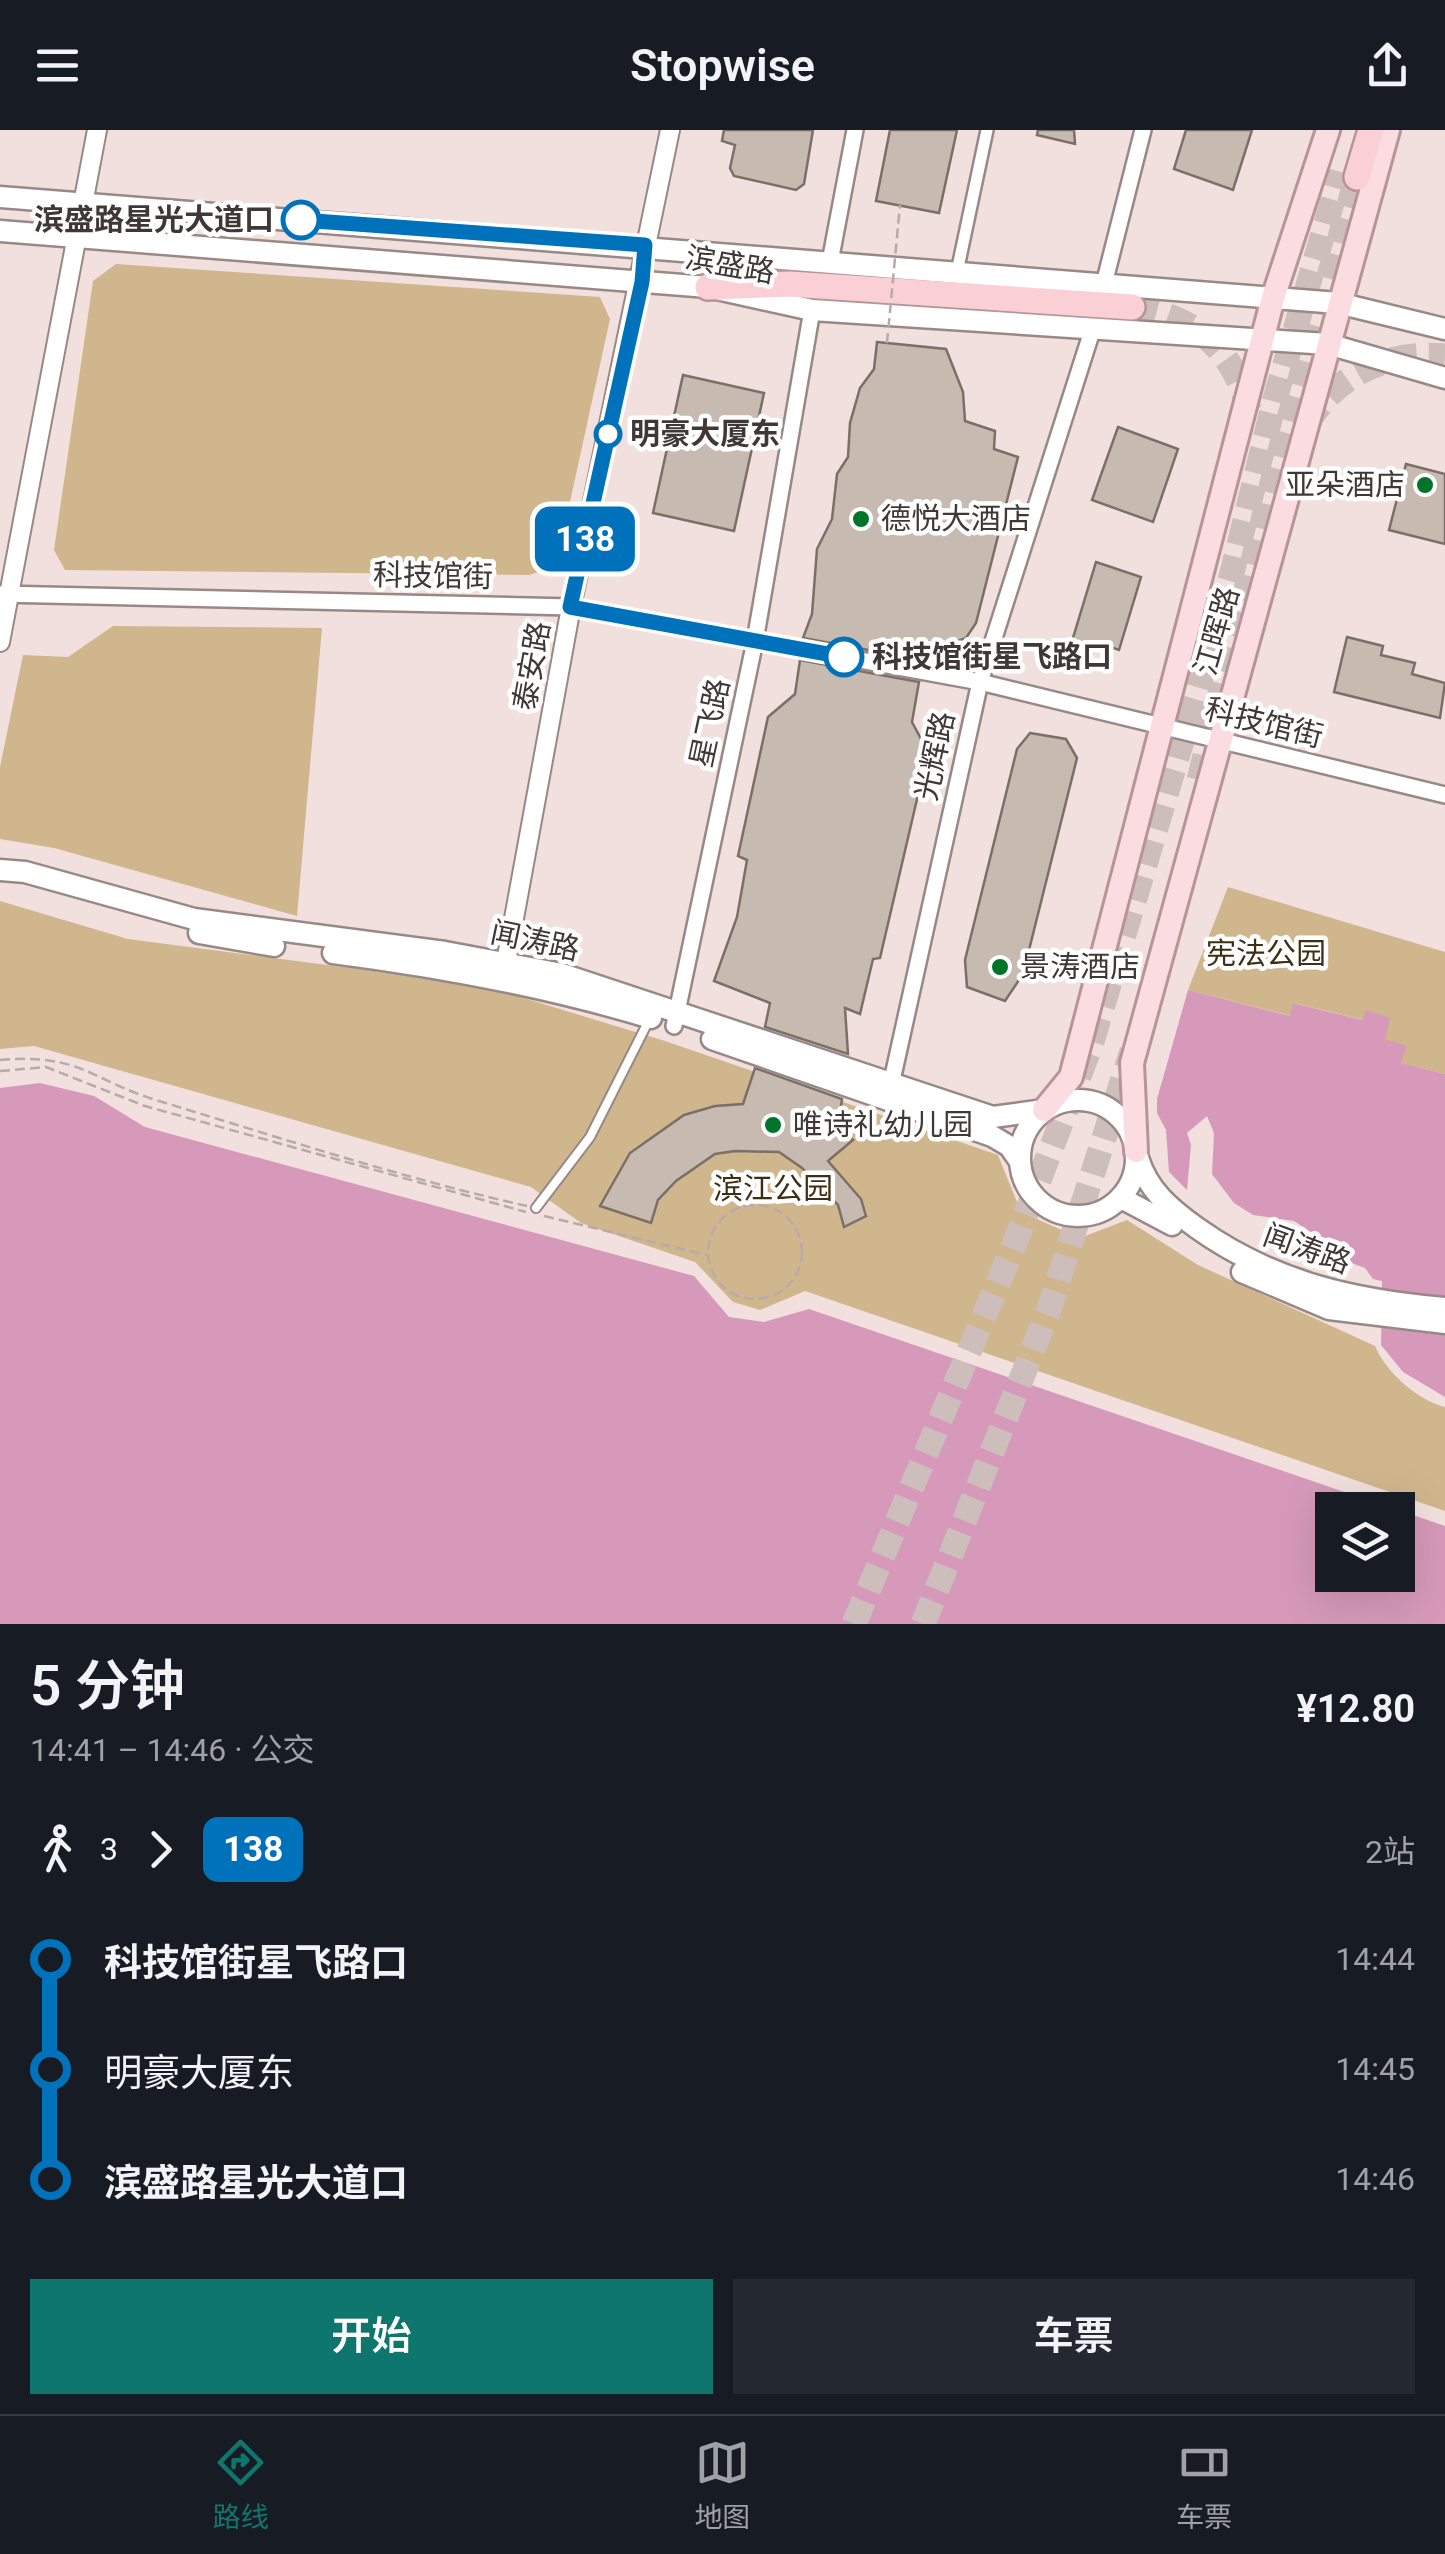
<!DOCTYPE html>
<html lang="zh">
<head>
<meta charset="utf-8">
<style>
	:root { --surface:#171b24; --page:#242831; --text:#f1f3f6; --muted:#9ea1a6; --line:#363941; --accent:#0f766e }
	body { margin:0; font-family:Roboto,"Noto Sans SC",sans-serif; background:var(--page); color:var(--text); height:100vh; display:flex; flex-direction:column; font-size:38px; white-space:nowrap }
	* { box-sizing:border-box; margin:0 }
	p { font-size:32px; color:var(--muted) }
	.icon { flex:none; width:55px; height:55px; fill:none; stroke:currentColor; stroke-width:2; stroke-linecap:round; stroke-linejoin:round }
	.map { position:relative; height:1494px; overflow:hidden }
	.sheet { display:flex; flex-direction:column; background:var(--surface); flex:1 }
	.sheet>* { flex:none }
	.badge { padding:0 20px; border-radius:15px; font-size:35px; line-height:65px }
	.buttons { position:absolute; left:1315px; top:1362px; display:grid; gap:20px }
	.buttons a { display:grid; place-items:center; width:100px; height:100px; border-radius:0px; background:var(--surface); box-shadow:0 10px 40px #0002; font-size:50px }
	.map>.badge { position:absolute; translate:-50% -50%; box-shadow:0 0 0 5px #fff }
	.legs { display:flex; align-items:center; gap:15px; height:110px; padding:0 30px; font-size:32px }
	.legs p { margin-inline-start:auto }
	.overview { display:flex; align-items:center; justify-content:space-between; height:170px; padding:0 30px }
	h1 { font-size:55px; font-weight:600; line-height:75px }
	.cta { display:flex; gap:20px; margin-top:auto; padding:20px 30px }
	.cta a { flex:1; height:115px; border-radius:0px; background:var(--accent); color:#fff; font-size:40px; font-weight:600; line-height:115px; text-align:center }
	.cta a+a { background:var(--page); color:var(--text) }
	ul { padding:0 30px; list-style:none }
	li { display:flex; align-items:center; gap:35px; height:110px; font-size:38px }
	li i { display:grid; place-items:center; width:15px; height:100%; margin:0 12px; background:currentColor }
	li i::after { content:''; width:25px; height:25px; margin:-12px; border:8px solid; border-radius:50%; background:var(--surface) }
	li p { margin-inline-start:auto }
	li:first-child i { background:linear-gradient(#0000 50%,currentColor 0) }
	li:last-child i { background:linear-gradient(currentColor 50%,#0000 0) }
	header { display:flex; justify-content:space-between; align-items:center; height:130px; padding:0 30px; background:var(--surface); font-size:45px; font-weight:600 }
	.dock { display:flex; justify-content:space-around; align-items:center; height:140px; border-top:2px solid var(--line); background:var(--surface); font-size:28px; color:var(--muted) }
	.dock a { display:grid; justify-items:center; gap:5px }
	.dock .active { color:var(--accent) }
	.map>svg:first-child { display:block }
	.green { fill:#d0b68d }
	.water { fill:#d699ba }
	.building { fill:#c6bab1; stroke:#7b6f67; stroke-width:2.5 }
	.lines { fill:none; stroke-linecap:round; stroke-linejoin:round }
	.trunk-tunnel { stroke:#cdbebc; stroke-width:25; stroke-dasharray:25 12; stroke-linecap:butt }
	.service-casing { stroke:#988986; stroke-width:12 }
	.pedestrian-casing { stroke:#988986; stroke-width:16 }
	.minor-casing { stroke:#988986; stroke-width:20 }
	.tertiary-casing { stroke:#988986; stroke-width:22 }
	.secondary-casing { stroke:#988986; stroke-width:25 }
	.primary-casing { stroke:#b79498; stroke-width:28 }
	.trunk-casing { stroke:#b79498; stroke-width:30 }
	.path { stroke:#b8aaa8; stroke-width:2.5; stroke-dasharray:10 5; stroke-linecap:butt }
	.service { stroke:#fff; stroke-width:8 }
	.pedestrian { stroke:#fff; stroke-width:11 }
	.minor { stroke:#fff; stroke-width:15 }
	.tertiary { stroke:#fff; stroke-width:18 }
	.secondary { stroke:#fff; stroke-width:20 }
	.primary { stroke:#fbdce0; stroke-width:22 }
	.trunk { stroke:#fad0d6; stroke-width:25 }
	.path-bridge { stroke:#b8aaa8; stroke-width:2.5; stroke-dasharray:10 5; stroke-linecap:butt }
	.line-1-casing { stroke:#fff; stroke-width:22 }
	.line-1 { stroke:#0072bc; stroke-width:15 }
	.stop-1-dot { fill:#fff; stroke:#0072bc; stroke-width:5 }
	.poi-dot { fill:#007428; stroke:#fff; stroke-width:4 }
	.labels { text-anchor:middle; stroke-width:9; stroke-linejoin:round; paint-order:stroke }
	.stop-label { font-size:30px; font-weight:bold; fill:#3f3837; stroke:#fff; text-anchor:start }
	.street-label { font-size:30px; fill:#3f3837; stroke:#fff }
	.poi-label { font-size:30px; fill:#3f3837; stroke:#fff; text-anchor:start }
	.park-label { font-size:30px; fill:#3e2e14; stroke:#fff }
</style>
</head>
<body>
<header><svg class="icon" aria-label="menu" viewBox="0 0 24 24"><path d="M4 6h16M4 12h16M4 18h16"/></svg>Stopwise<svg class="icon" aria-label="share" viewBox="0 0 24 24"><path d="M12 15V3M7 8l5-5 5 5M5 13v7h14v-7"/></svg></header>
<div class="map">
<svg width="1445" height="1494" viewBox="0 0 1445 1494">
	<rect width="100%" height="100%" fill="#f1e0dd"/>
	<g class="green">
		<polygon points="116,134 600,167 610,189 556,436 529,445 65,440 54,420 93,151"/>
		<polygon points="113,496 322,498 297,786 54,718 0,709 0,637 23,525 68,527"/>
		<polygon points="1228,757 1445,822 1445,944 1400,933 1366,881 1363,890 1294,873 1291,886 1188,860"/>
		<path d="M 0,771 L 128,809 L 481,855 L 665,911 L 998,1025 L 1021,1082 L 1080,1108 L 1127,1090 L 1198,1135 L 1375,1216 C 1386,1242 1417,1270 1445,1277 L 1445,1381 L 805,1161 L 760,1180 L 733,1172 L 695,1132 L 581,1093 L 531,1057 L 34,916 L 0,919 Z"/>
	</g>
	<g class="water">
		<polygon points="1188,860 1290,886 1293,873 1362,890 1366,880 1390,888 1385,909 1407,916 1401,933 1445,944 1445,1267 1403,1242 1381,1215 1382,1151 1373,1149 1365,1138 1335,1127 1325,1111 1294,1091 1253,1085 1234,1073 1212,1044 1214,1003 1207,986 1187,1003 1191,1015 1187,1060 1169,1042 1166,1000 1157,983 1157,969"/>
		<polygon points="40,953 94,966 145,997 694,1146 729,1187 764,1192 809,1179 1397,1380 1332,1380 1332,1445 1398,1445 1398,1380 1445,1396 1445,1494 0,1494 0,958"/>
	</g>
	<g class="building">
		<polygon points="724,0 813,0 804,54 796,60 734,46 730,38 735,15 722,11"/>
		<polygon points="890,0 957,0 939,83 876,71"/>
		<polygon points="1038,0 1074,0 1075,14 1037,5"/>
		<polygon points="1186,0 1252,0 1233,60 1174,39"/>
		<polygon points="877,212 946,219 963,262 965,291 995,301 994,319 1018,327 976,493 966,508 924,524 923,530 803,508 812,484 817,419 832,389 837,344 848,327 850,293 860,258 874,239"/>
		<polygon points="683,245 764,263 734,401 653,383"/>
		<polygon points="1118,297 1178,319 1153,392 1092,370"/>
		<polygon points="1406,334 1445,344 1445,414 1389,400"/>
		<polygon points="1096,432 1141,447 1119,520 1096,512 1091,528 1069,521"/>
		<polygon points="1347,507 1383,516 1381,525 1415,533 1412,544 1445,553 1440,588 1334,562"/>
		<polygon points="800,530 919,552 912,592 928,622 880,828 873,829 860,884 845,878 848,924 765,897 770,873 714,851 737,787 747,730 738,726 768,587 795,564"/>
		<polygon points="1030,603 1066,609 1077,628 1023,844 1005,871 967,857 965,830 1017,619"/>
		<polygon points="755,938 842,969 838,997 853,1010 828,1031 861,1069 866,1086 844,1097 838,1075 802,1038 779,1022 735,1021 715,1024 676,1051 658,1070 651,1093 600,1076 630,1023 684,985 715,976 743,974"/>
	</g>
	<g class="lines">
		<g class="trunk-tunnel">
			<path d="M 1132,177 C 1194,186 1233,218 1249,280"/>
			<path d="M 1306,295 C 1337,244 1386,221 1445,226"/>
			<polyline points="1199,650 1281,317 1357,47"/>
			<polyline points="854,1494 1014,1115 1091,915 1231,447 1275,269 1341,42"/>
			<polyline points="923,1494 1048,1182 1132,921"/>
		</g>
		<defs>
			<polyline id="service" points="536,1078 590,1007 648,892"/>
			<polyline id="pedestrian" points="957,142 987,0"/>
			<g id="minor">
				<polyline points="830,132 855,0"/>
				<polyline points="1104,154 1143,0"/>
				<polyline points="0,464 571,477 980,552 1445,665"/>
				<polyline points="674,896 755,511 812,180"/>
				<polyline points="891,955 980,552 1092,201"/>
			</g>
			<g id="tertiary">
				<polyline points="0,512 97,0"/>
				<polyline points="504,843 571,477 670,0"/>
			</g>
			<g id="secondary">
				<polyline points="0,67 1338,173 1445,199"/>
				<polyline points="0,101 708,157 812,180 1328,214 1445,248"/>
				<polyline points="0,740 25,742 194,789 445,822 562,844 993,987 1044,980"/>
				<polyline points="199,803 274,816"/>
				<path d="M 333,823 C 442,837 546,856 651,888"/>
				<polyline points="712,909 992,1006 1009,1016 1019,1030"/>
				<circle cx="1078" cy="1028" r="58"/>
				<path d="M 1138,1028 C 1148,1060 1169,1078 1197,1098 C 1273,1152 1353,1170 1445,1178"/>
				<polyline points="1121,1068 1172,1095"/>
				<polyline points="1242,1142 1329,1179 1445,1193"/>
			</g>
			<g id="primary">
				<polyline points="1044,980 1071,947 1273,168 1328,0"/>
				<polyline points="1136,1021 1132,933 1388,0"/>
			</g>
			<g id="trunk">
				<polyline points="1357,47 1371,0"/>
				<polyline points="708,157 790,154 1132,177"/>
			</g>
		</defs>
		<use href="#service" class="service-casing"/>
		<use href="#pedestrian" class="pedestrian-casing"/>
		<use href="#minor" class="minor-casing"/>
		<use href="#tertiary" class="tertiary-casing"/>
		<use href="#secondary" class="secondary-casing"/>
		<use href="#primary" class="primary-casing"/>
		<use href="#trunk" class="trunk-casing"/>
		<g class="path">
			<path d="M 0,930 C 81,923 90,950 159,971 C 281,1008 402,1048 527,1076"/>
			<polyline points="0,941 46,937 145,976 526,1082"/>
			<circle cx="755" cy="1122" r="47"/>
			<polyline points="544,1086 707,1125"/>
		</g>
		<use href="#service" class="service"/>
		<use href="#pedestrian" class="pedestrian"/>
		<use href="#minor" class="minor"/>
		<use href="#tertiary" class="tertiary"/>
		<use href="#secondary" class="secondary"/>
		<use href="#primary" class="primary"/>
		<use href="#trunk" class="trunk"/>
		<polyline class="path-bridge" points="887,213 900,75"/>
	</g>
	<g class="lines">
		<defs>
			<polyline id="line-1" points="301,90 645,115 642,152 570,477 844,527"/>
		</defs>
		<use href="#line-1" class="line-1-casing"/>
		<use href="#line-1" class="line-1"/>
	</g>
	<g class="stop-1-dot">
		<circle cx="301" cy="90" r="18"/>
		<circle cx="608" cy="304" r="12"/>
		<circle cx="844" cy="527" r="18"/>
	</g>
	<g class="poi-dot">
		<circle cx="1425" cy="355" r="10"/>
		<circle cx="861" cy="389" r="10"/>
		<circle cx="1000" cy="837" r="10"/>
		<circle cx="773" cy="995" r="10"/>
	</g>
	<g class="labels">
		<g class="stop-label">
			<text x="274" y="100" text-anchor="end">滨盛路星光大道口</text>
			<text x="630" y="314">明豪大厦东</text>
			<text x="872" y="537">科技馆街星飞路口</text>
		</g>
		<g class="street-label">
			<text transform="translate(730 135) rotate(10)" y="10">滨盛路</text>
			<text transform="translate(433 446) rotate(1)" y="10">科技馆街</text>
			<text transform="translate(1217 501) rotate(-74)" y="10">江晖路</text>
			<text transform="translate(532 536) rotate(-80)" y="10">泰安路</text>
			<text transform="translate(710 593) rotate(-78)" y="10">星飞路</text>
			<text transform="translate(1264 593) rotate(14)" y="10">科技馆街</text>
			<text transform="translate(935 626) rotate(-78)" y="10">光辉路</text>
			<text transform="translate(535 811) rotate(12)" y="10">闻涛路</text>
			<text transform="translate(1307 1119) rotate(20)" y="10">闻涛路</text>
		</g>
		<g class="poi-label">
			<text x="1405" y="365" text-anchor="end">亚朵酒店</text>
			<text x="881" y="399">德悦大酒店</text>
			<text x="1020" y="847">景涛酒店</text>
			<text x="793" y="1005">唯诗礼幼儿园</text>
		</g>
		<g class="park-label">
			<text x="1266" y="834">宪法公园</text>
			<text x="773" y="1069">滨江公园</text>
		</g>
	</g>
</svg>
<div class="buttons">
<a><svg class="icon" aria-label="layers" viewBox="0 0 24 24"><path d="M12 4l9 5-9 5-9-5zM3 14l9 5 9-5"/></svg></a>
</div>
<b class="badge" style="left:585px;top:409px;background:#0072bc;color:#fff">138</b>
</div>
<section class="sheet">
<div class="overview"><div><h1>5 分钟</h1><p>14:41 – 14:46 · 公交</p></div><b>¥12.80</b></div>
<div class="legs"><svg class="icon" aria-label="walk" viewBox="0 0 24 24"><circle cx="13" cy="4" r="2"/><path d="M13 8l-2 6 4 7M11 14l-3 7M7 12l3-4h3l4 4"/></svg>3<svg class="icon" aria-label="forward" viewBox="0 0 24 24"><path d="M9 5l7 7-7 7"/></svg><b class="badge" style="background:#0072bc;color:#fff">138</b><p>2站</p></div>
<ul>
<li><i style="color:#0072bc"></i><b>科技馆街星飞路口</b><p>14:44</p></li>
<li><i style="color:#0072bc"></i><span>明豪大厦东</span><p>14:45</p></li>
<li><i style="color:#0072bc"></i><b>滨盛路星光大道口</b><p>14:46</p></li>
</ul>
<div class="cta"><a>开始</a><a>车票</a></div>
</section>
<nav class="dock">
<a class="active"><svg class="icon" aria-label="directions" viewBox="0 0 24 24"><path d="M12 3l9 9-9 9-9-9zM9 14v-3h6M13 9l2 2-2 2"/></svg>路线</a>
<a><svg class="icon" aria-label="map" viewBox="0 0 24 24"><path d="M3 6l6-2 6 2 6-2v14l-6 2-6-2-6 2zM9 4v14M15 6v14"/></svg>地图</a>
<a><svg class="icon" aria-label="tickets" viewBox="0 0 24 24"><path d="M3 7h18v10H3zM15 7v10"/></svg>车票</a>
</nav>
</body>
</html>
